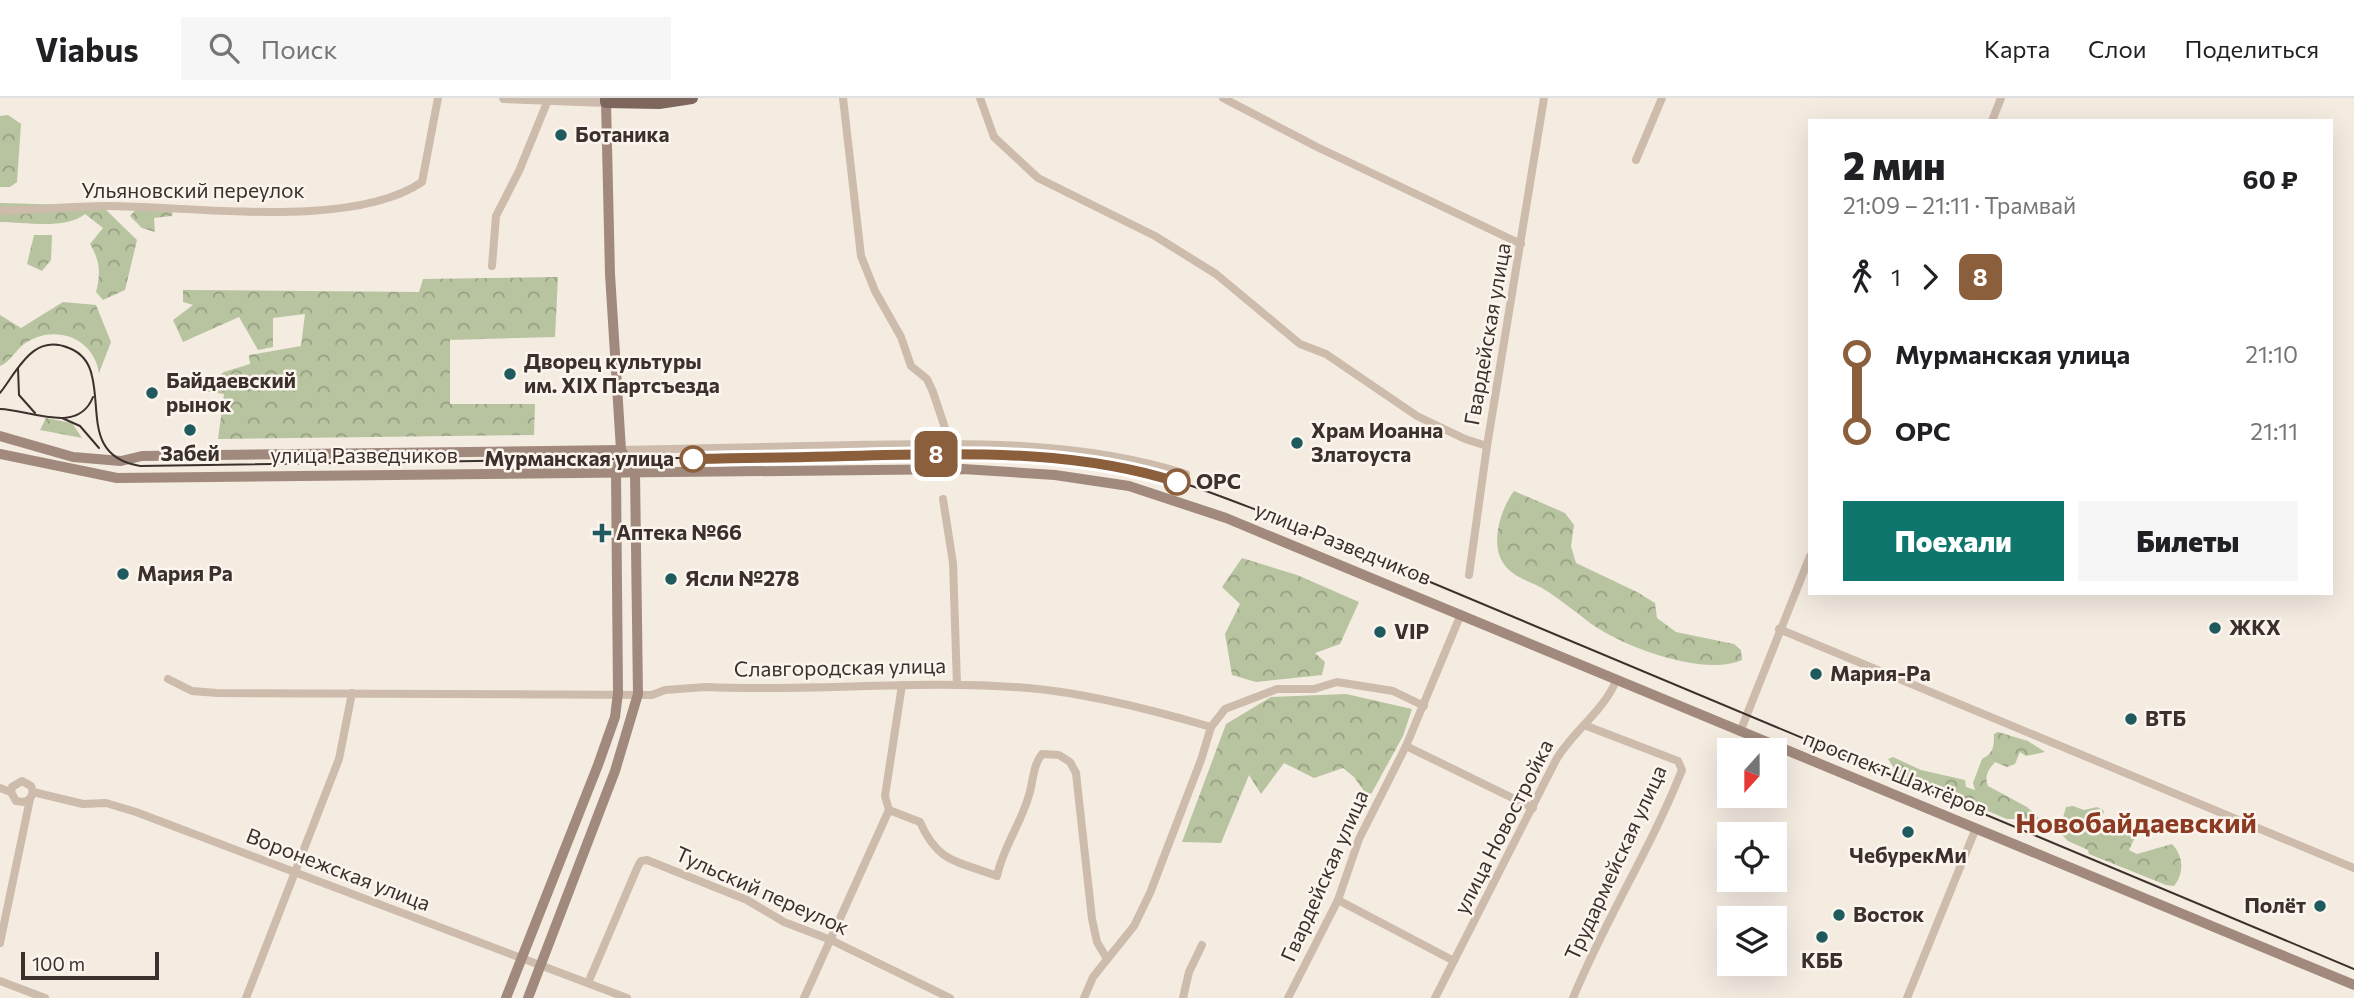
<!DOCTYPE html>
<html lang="ru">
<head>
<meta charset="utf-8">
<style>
	:root { --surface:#fff; --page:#f6f6f6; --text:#202124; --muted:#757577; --line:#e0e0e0; --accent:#0f766e }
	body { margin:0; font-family:Commissioner,sans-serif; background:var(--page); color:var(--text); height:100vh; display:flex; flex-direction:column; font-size:26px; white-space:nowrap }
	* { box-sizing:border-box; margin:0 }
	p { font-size:23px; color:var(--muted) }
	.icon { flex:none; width:38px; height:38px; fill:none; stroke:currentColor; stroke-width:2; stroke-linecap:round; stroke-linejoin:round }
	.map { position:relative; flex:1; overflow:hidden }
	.details { position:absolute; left:1808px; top:21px; width:525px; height:476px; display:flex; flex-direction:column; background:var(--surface); border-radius:0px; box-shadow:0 7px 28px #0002 }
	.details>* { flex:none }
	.badge { padding:0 14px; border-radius:10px; font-size:24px; line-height:46px }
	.needle { width:46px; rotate:201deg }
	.fabs { position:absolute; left:1717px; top:640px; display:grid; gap:14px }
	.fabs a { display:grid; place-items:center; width:70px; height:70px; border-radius:0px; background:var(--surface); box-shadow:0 7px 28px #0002; font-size:35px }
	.scale { position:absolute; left:21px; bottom:18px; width:138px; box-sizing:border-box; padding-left:7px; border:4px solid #3b302b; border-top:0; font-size:19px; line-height:24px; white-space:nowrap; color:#3b302b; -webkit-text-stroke:5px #fbf5ee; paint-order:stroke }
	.map>.badge { position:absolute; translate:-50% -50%; box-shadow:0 0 0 4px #fff }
	.legs { display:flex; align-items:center; gap:10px; height:77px; padding:0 35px; font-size:23px }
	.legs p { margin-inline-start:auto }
	.head { display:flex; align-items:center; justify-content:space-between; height:119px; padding:0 35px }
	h1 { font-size:38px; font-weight:800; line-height:52px }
	.primary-button { display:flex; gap:14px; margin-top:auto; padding:14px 35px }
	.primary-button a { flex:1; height:80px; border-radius:0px; background:var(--accent); color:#fff; font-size:28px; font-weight:800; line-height:80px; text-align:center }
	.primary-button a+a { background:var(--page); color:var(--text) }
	ul { padding:0 35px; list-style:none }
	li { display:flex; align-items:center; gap:24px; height:77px; font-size:26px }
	li i { display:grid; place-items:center; width:10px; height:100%; margin:0 9px; background:currentColor }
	li i::after { content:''; width:18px; height:18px; margin:-9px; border:5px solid; border-radius:50%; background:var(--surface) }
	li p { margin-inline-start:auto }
	li:first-child i { background:linear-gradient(#0000 50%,currentColor 0) }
	li:last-child i { background:linear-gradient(currentColor 50%,#0000 0) }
	header { display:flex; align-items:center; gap:42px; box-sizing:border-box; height:98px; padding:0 35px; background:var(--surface); border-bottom:2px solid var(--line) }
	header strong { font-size:33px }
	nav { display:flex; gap:38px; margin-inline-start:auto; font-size:24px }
	.search { width:490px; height:63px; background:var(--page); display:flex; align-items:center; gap:18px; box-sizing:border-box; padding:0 24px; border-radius:0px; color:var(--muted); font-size:26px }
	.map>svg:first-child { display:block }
	.forest { fill:url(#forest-crowns) }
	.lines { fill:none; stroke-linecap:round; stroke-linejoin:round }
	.minor { stroke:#cdbbac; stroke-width:8 }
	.tertiary { stroke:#cdbbac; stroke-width:10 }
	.secondary { stroke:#a18a7d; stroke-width:10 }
	.primary { stroke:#7d675c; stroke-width:12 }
	.tram { stroke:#3b302b; stroke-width:2 }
	.line-1-casing { stroke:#fff; stroke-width:16 }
	.line-1 { stroke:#8b5e3c; stroke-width:10 }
	.poi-dot { fill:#1f5a5e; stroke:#fbf5ee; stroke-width:2.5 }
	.stop-1-dot { fill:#fff; stroke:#8b5e3c; stroke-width:3.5 }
	.labels { text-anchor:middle; stroke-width:5; stroke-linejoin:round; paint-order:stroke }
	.poi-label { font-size:21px; font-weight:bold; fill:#3b302b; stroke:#fbf5ee; text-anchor:start }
	.street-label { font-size:21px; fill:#3b302b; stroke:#fbf5ee }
	.stop-label { font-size:21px; font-weight:bold; fill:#3b302b; stroke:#fbf5ee; text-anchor:end }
	.district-label { font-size:28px; font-weight:bold; fill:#8c3b22; stroke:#fbf5ee }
</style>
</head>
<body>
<header>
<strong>Viabus</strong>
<div class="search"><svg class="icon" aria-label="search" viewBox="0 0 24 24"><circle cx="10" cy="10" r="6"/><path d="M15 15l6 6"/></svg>Поиск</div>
<nav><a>Карта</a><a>Слои</a><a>Поделиться</a></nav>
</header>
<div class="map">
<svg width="2354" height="900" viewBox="0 0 2354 900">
	<defs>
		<pattern id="forest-crowns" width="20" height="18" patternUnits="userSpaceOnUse" patternTransform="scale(1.75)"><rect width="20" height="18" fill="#b8c4a0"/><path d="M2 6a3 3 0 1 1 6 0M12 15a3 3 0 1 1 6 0" fill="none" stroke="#97a083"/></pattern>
	</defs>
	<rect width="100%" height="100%" fill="#f4ebe1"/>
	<g class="forest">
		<polygon points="8,17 21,26 17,84 10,89 0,89 0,18"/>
		<path d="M 0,105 L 102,108 L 137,142 L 125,192 L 103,202 L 96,194 C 101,176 100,162 90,146 L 103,130 L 85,116 C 65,132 25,124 0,124 Z"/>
		<polygon points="137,110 173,111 172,118 154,120 155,134 142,130 130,118"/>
		<polygon points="34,137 52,137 51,162 42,173 27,166"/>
		<polygon points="558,179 555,239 450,242 450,306 535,306 534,337 218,341 224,296 198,292 224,274 250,266 249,257 301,248 305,216 273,220 273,249 258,252 239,219 183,244 173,222 193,207 183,204 183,192 419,194 423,181"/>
		<path d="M 63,204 L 96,207 L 111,244 L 99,275 C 94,239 53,225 24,246 C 15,253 11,263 0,268 L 0,217 L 21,230 Z"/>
		<polygon points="46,320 72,325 82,340 40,332"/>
		<path d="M 1514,393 L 1565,415 L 1574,427 L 1571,448 L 1576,465 L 1637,494 L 1655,505 L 1657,520 L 1676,534 L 1734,546 L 1741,552 L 1742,562 C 1704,579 1623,549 1590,525 C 1576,514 1562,503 1547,493 C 1530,482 1509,480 1500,459 C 1492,439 1502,409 1514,393 Z"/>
		<polygon points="1242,460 1297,477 1359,504 1340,546 1315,555 1325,564 1322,577 1256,584 1232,577 1225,536 1240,506 1222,489"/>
		<polygon points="1346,596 1412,611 1403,638 1369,700 1354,679 1343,670 1314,680 1284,665 1261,696 1249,677 1221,745 1182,744 1226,626 1271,599"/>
		<path d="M 1998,634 L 2028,643 L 2045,654 L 2026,658 L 2020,654 L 2015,666 L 2007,669 L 1995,664 C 1988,672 1984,678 1988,688 L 2027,709 L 2042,723 L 2037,728 L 2020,721 L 2007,721 L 1898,676 L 1888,661 L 1893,659 L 1921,672 L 1965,682 L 1966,689 L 1975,692 L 1973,685 L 1982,661 C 1994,655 1994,648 1994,636 Z"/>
		<path d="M 2073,708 L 2084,712 L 2097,709 L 2104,713 L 2100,728 L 2119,725 L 2137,735 L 2129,752 L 2137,756 L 2172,746 C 2183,757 2185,775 2174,788 L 2166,787 L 2089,756 L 2088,752 L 2068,743 L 2059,734 L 2066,709 Z"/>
	</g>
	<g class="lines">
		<g class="minor">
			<polyline points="843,0 861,158 875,193 901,239 911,268 927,281 933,294 950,345"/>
			<polyline points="980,0 994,39 1038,80 1155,138 1216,176 1300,246 1326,256 1417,318 1465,341 1487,348"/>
			<polyline points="1223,0 1317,49 1521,146"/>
			<polyline points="1992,23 2001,0"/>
			<polyline points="1636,62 1662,0"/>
			<path d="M 0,113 C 36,112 71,108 107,108 C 192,108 352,132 422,84 L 438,0"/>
			<polyline points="492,168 496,118 519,73 548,2"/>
			<path d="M 621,352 C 699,350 777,348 855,347 C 965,345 1079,342 1186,376"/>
			<polyline points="943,401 953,465 957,587"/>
			<polyline points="1469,477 1487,348 1544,0"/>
			<polyline points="1779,531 2354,770"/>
			<path d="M 168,581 L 192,593 L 217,595 L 652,597 L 665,592 L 706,589 C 813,594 921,581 1028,590 C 1088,595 1153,612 1211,629"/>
			<polyline points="1740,634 1810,458"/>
			<polyline points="1406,648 1533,710"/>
			<polyline points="0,690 11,694"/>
			<polyline points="33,694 30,701 24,704 16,703 11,694 12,689 22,683 31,688 33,694 83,706 106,705 136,714 627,900"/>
			<path d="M 889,712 L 920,724 C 938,765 957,763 997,778 C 1003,749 1021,726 1029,697 C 1033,684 1033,667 1042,656 L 1059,657 L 1070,664 L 1076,675 L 1092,821 L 1097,844 L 1107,861"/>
			<polyline points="1338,802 1454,863"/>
			<polyline points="0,845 30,701"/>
			<polyline points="0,883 45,900"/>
			<polyline points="588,885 638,768 641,763 647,762 747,802 784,824 831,842 950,900"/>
			<polyline points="246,900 339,661 352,595"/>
			<polyline points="804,900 889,712 885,698 902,587"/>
			<polyline points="1084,900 1093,879 1134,828 1150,795 1201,662 1211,629 1225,611 1277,591 1314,591 1337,584 1393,593 1424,608"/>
			<polyline points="1183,900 1189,874 1202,847"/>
			<polyline points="1288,900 1338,802 1359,741 1406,648 1461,516"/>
			<path d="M 1435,900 L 1556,662 C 1573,633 1602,615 1616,583"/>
			<path d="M 1573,900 C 1605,822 1651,750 1682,672 L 1678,663 L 1584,627"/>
			<polyline points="1907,900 1976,730"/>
		</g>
		<polyline class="tertiary" points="504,0 606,4"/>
		<g class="secondary">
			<polyline points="0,338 73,359 121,363 142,358 621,352"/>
			<polyline points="0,356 117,380 963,371 1055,377 1129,388 1226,420 2354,887"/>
			<polyline points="506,900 598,667 615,619 618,595 616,376 621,352 610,176 606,4"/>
			<polyline points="528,900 615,673 638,596 635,375 621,352"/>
		</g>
		<polyline class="primary" points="606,0 606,4 659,5 692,0"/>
		<g class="tram">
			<polyline points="18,270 19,297 35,315"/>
			<path d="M 0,295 C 18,272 33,235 69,250 C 82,255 89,264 92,278 C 101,314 86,359 140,368 L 947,356 C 1007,358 1068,359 1128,371 C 1178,380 1227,401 1275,419 L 2354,871"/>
			<path d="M 0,311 C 31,312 78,337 93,299"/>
			<polyline points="62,320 80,328 99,350"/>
		</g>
	</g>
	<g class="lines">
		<defs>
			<path id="line-1" d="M 693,361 C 757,360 821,359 885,357 C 983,355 1083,354 1177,384"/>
		</defs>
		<use href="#line-1" class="line-1-casing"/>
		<use href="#line-1" class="line-1"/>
	</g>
	<g class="poi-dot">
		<circle cx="561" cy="37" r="7"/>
		<circle cx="510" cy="276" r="7"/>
		<circle cx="152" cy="295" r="7"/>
		<circle cx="190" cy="332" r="7"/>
		<circle cx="1297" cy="345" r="7"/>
		<path d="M598.5 424.5h7v7h7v7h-7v7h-7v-7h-7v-7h7z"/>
		<circle cx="123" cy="476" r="7"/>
		<circle cx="671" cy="481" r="7"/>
		<circle cx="2215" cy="530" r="7"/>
		<circle cx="1380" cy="534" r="7"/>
		<circle cx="1816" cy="576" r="7"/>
		<circle cx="2131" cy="621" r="7"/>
		<circle cx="1908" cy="734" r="7"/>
		<circle cx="2320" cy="808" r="7"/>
		<circle cx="1839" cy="817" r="7"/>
		<circle cx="1822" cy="839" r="7"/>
	</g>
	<g class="stop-1-dot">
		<circle cx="693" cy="361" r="12"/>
		<circle cx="1177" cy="384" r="12"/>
	</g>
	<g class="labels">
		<g class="poi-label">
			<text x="575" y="44">Ботаника</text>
			<text x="524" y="271">Дворец культуры<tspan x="524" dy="24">им. XIX Партсъезда</tspan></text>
			<text x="166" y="290">Байдаевский<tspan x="166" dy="24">рынок</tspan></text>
			<text x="1311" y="340">Храм Иоанна<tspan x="1311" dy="24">Златоуста</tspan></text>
			<text x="190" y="363" text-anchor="middle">Забей</text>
			<text x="616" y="442">Аптека №66</text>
			<text x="137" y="483">Мария Ра</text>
			<text x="685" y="488">Ясли №278</text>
			<text x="2229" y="537">ЖКХ</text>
			<text x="1394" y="541">VIP</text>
			<text x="1830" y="583">Мария-Ра</text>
			<text x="2145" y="628">ВТБ</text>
			<text x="1908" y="765" text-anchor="middle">ЧебурекМи</text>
			<text x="2306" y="815" text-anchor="end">Полёт</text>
			<text x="1853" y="824">Восток</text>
			<text x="1822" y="870" text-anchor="middle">КББ</text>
		</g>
		<g class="street-label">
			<text x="193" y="100">Ульяновский переулок</text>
			<text transform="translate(1488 236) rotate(-80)" y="7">Гвардейская улица</text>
			<text x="364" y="365">улица Разведчиков</text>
			<text transform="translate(1343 446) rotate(22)" y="7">улица Разведчиков</text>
			<text transform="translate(840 570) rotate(-1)" y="7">Славгородская улица</text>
			<text transform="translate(1895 676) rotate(22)" y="7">проспект Шахтёров</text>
			<text transform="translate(1504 729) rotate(-63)" y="7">улица Новостройка</text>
			<text transform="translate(1616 765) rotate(-65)" y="7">Трудармейская улица</text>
			<text transform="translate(338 772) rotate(21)" y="7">Воронежская улица</text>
			<text transform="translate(1325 778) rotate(-66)" y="7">Гвардейская улица</text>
			<text transform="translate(762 793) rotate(24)" y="7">Тульский переулок</text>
		</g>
		<g class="stop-label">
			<text x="674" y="368">Мурманская улица</text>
			<text x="1196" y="391" text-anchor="start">ОРС</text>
		</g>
		<g class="district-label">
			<text x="2136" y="735">Новобайдаевский</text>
		</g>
	</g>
</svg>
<div class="fabs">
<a><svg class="needle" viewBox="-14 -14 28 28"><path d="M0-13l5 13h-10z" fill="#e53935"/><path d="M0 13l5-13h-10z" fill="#757577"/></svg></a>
<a><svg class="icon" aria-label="locate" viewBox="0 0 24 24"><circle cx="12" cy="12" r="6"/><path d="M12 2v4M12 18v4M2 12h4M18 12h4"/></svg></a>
<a><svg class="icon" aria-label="layers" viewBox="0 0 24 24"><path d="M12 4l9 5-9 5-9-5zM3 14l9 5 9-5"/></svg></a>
</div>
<div class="scale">100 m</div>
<b class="badge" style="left:936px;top:356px;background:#8b5e3c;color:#fff">8</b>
<section class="details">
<div class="head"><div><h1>2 мин</h1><p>21:09 – 21:11 · Трамвай</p></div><b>60 ₽</b></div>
<div class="legs"><svg class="icon" aria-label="walk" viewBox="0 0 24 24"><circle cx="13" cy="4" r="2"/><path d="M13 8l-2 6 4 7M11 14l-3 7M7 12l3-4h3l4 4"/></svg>1<svg class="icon" aria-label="forward" viewBox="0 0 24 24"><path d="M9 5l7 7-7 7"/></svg><b class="badge" style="background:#8b5e3c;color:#fff">8</b></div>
<ul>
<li><i style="color:#8b5e3c"></i><b>Мурманская улица</b><p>21:10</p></li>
<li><i style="color:#8b5e3c"></i><b>ОРС</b><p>21:11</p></li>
</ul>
<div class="primary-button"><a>Поехали</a><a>Билеты</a></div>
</section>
</div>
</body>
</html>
